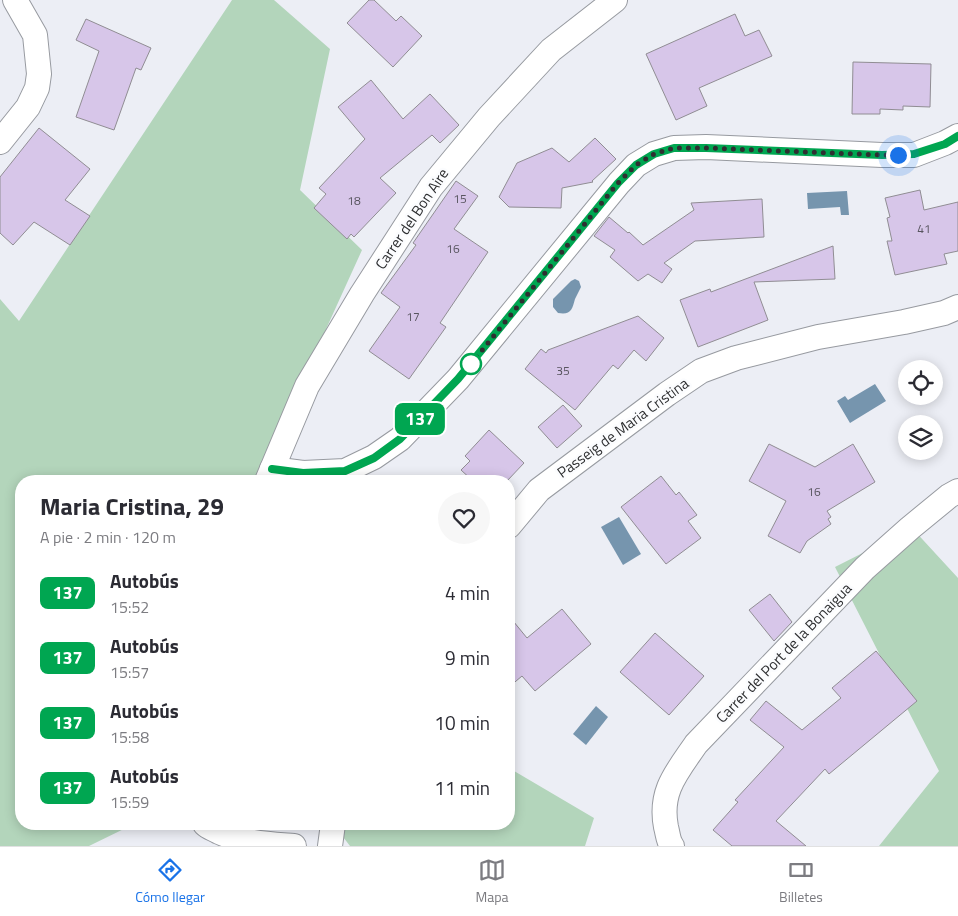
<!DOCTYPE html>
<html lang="es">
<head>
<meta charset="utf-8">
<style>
	:root { --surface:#fff; --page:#f7f7f7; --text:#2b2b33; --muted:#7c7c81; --line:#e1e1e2; --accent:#1a73e8 }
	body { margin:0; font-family:"Titillium Web",sans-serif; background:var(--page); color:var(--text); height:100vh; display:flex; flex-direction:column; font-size:19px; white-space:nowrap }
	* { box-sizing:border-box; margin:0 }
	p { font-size:16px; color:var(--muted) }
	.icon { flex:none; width:28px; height:28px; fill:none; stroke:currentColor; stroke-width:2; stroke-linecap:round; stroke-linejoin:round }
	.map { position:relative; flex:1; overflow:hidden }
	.panel { position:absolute; left:15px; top:475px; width:500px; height:355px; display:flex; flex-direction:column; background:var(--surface); border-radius:20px; box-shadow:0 2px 12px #0003 }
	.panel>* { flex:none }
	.badge { padding:0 10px; border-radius:8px; font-size:18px; line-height:32px }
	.buttons { position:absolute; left:898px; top:360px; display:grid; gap:10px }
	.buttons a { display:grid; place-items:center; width:45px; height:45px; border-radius:50%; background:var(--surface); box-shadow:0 2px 12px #0003; font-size:25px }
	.you { position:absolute; width:25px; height:25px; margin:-12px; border:4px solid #fff; border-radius:50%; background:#1a73e8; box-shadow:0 0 0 8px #1a73e833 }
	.map>.badge { position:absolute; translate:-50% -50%; box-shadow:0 0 0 2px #fff }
	.round { display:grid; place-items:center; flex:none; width:52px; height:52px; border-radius:26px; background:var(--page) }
	.headline { display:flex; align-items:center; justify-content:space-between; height:85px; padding:0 25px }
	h1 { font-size:24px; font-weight:700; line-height:38px }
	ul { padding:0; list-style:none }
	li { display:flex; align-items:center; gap:15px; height:65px; padding:0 25px }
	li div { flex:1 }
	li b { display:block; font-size:19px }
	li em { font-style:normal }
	li .badge { min-width:55px; font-weight:700; text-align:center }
	.dock { display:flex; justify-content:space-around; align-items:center; height:70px; border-top:1px solid var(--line); background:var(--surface); font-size:14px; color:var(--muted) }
	.dock a { display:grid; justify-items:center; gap:2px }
	.dock .active { color:var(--accent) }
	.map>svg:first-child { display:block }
	.green { fill:#b3d5bb }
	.water { fill:#7695ae }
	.building { fill:#d7c6e9; stroke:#908d93 }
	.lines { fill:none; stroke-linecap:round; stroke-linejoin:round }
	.minor-casing { stroke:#979aa0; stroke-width:26 }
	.minor { stroke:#fff; stroke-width:24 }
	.line-casing { stroke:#fff; stroke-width:11 }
	.line { stroke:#00a651; stroke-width:8 }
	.walk { stroke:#2e2f31; stroke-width:5; stroke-dasharray:0 9 }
	.stop-dot { fill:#fff; stroke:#00a651; stroke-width:2.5 }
	.labels { text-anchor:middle; stroke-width:5; stroke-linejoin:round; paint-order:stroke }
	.number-label { font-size:12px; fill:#58555f }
	.street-label { font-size:15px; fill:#2e2f31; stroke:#fbfcfe }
</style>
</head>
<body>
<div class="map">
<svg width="958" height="846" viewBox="0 0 958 846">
	<rect width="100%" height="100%" fill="#eceef5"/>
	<g class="green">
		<polygon points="232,0 274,0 330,49 300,190 362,250 266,461 259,481 21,481 21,824 134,824 89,846 0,846 0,299 19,321"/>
		<polygon points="912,528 958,578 958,846 879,846 939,771 835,567"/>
		<polygon points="509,768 594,818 585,846 350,846 340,833 343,824 509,824"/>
	</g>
	<g class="water">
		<polygon points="847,191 849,215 841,215 840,207 808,209 807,193"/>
		<path d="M 575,279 L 579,281 L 581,287 C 579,291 577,295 575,299 C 572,310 571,315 558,313 L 553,307 L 553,299 L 571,281 Z"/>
		<polygon points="875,384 886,401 850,423 837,401 845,396 848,400"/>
		<polygon points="619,517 641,554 623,565 601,527"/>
		<polygon points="596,706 608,717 586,745 573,734"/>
	</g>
	<g class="building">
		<polygon points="369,0 374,0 396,21 401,16 422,36 393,67 347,23"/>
		<polygon points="735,14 745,36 759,30 772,56 699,88 707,106 676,120 646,54"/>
		<polygon points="86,19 151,48 141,70 136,68 114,130 76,117 99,51 76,40"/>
		<polygon points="853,62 931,64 930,107 903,106 903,110 880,109 880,114 852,114"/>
		<polygon points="371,80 403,119 430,94 459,125 440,143 432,135 380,178 396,193 354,237 351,234 347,239 314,208 326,194 319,188 365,139 338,107"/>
		<polygon points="39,128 90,169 65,200 90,216 70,245 34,222 13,245 0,233 0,177"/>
		<polygon points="595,138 616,159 592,181 593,182 562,188 561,208 509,207 499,197 517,163 552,148 569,162"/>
		<polygon points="456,181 478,196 454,229 488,252 440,323 446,327 409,379 369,351 400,307 381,293 416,245 413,243"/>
		<polygon points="920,190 924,210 958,202 958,251 944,254 947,264 895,275 887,241 892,241 887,218 890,217 885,198"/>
		<polygon points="762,199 764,237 695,241 664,263 672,269 662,283 648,274 638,281 610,257 615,250 594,236 609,217 628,233 629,232 643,245 694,210 691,203"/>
		<polygon points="833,246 835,279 754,282 768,320 698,347 680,300 710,289 711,292"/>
		<polygon points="638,316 664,338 646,361 634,350 618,369 613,365 575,410 525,369 541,349 546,353 548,350"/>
		<polygon points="563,405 582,426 557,448 538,427"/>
		<polygon points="489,430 524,463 507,481 473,481 461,470 470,461 465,456"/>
		<polygon points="769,444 815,467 853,444 875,482 827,511 831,517 828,519 831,524 807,541 800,553 768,536 786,501 749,481"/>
		<polygon points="661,476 676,495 679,492 697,515 688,521 701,538 666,564 621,507"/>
		<polygon points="770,594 792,622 774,641 749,610"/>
		<polygon points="562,609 591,644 535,691 522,676 509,687 509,616 527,638"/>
		<polygon points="655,633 704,676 669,715 620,672"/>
		<polygon points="876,651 917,701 829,774 825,769 776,821 806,846 732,846 713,830 738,802 735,800 784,747 750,720 766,701 802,730 841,698 832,688"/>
	</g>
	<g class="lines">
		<defs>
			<g id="minor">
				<polyline points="0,142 28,107 37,88 39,74 35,35 15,0"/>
				<polyline points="272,469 303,473 345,471 374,457 400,439 458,379 619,183 636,165 654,154 674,148 706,147 882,155 914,155 945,143 958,136"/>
				<polyline points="267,481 307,386 362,294 431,187 489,117 551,50 615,0"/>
				<polyline points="509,526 539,490 667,394 701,371 736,358 818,337 904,322 944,313 958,307"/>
				<path d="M 205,824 C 209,828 214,829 219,832 C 243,843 269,844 294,846"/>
				<polyline points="330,846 333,824"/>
				<path d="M 672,846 C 668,841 668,834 666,827 C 659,791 677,772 696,744 L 865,568 L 910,528 L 949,496 L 958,491"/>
			</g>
		</defs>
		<use href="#minor" class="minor-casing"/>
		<use href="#minor" class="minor"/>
	</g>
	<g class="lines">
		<defs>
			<polyline id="line" points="272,469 303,473 345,471 374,458 400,439 458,379 618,183 636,165 654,154 674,148 706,148 882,155 914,154 945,144 958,136"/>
		</defs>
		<use href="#line" class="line-casing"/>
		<use href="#line" class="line"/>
		<polyline class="walk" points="471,364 618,183 636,165 654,154 674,148 706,148 882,155 898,155"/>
	</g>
	<circle class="stop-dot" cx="471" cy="364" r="10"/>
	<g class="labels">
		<g class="number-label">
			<text x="460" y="203">15</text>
			<text x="354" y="205">18</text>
			<text x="924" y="233">41</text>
			<text x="453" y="253">16</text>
			<text x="413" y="321">17</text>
			<text x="563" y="375">35</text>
			<text x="814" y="496">16</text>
		</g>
		<g class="street-label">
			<text transform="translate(412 219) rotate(-56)" y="5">Carrer del Bon Aire</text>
			<text transform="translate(623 428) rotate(-36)" y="5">Passeig de Maria Cristina</text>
			<text transform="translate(784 653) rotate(-46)" y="5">Carrer del Port de la Bonaigua</text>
		</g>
	</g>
</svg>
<div class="buttons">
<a><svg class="icon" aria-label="locate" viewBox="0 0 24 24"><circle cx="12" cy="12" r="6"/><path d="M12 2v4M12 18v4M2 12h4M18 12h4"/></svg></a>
<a><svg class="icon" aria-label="layers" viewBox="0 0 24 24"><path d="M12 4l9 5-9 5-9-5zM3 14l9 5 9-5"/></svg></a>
</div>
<div class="you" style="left:898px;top:155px"></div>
<b class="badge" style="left:420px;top:419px;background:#00a651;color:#fff">137</b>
<section class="panel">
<div class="headline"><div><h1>Maria Cristina, 29</h1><p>A pie · 2 min · 120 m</p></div><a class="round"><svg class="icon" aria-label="heart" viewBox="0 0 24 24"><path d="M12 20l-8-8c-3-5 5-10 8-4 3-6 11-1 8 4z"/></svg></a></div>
<ul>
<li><span class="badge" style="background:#00a651;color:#fff">137</span><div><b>Autobús</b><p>15:52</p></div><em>4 min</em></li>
<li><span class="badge" style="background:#00a651;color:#fff">137</span><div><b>Autobús</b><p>15:57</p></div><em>9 min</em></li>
<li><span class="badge" style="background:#00a651;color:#fff">137</span><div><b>Autobús</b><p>15:58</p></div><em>10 min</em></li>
<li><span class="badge" style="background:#00a651;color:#fff">137</span><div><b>Autobús</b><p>15:59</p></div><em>11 min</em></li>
</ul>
</section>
</div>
<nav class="dock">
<a class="active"><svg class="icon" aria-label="directions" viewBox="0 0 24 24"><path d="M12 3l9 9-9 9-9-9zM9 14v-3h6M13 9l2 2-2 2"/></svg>Cómo llegar</a>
<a><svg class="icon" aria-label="map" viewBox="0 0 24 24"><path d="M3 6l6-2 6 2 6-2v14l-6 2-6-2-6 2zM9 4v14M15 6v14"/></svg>Mapa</a>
<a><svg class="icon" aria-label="tickets" viewBox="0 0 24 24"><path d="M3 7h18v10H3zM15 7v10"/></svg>Billetes</a>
</nav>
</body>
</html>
